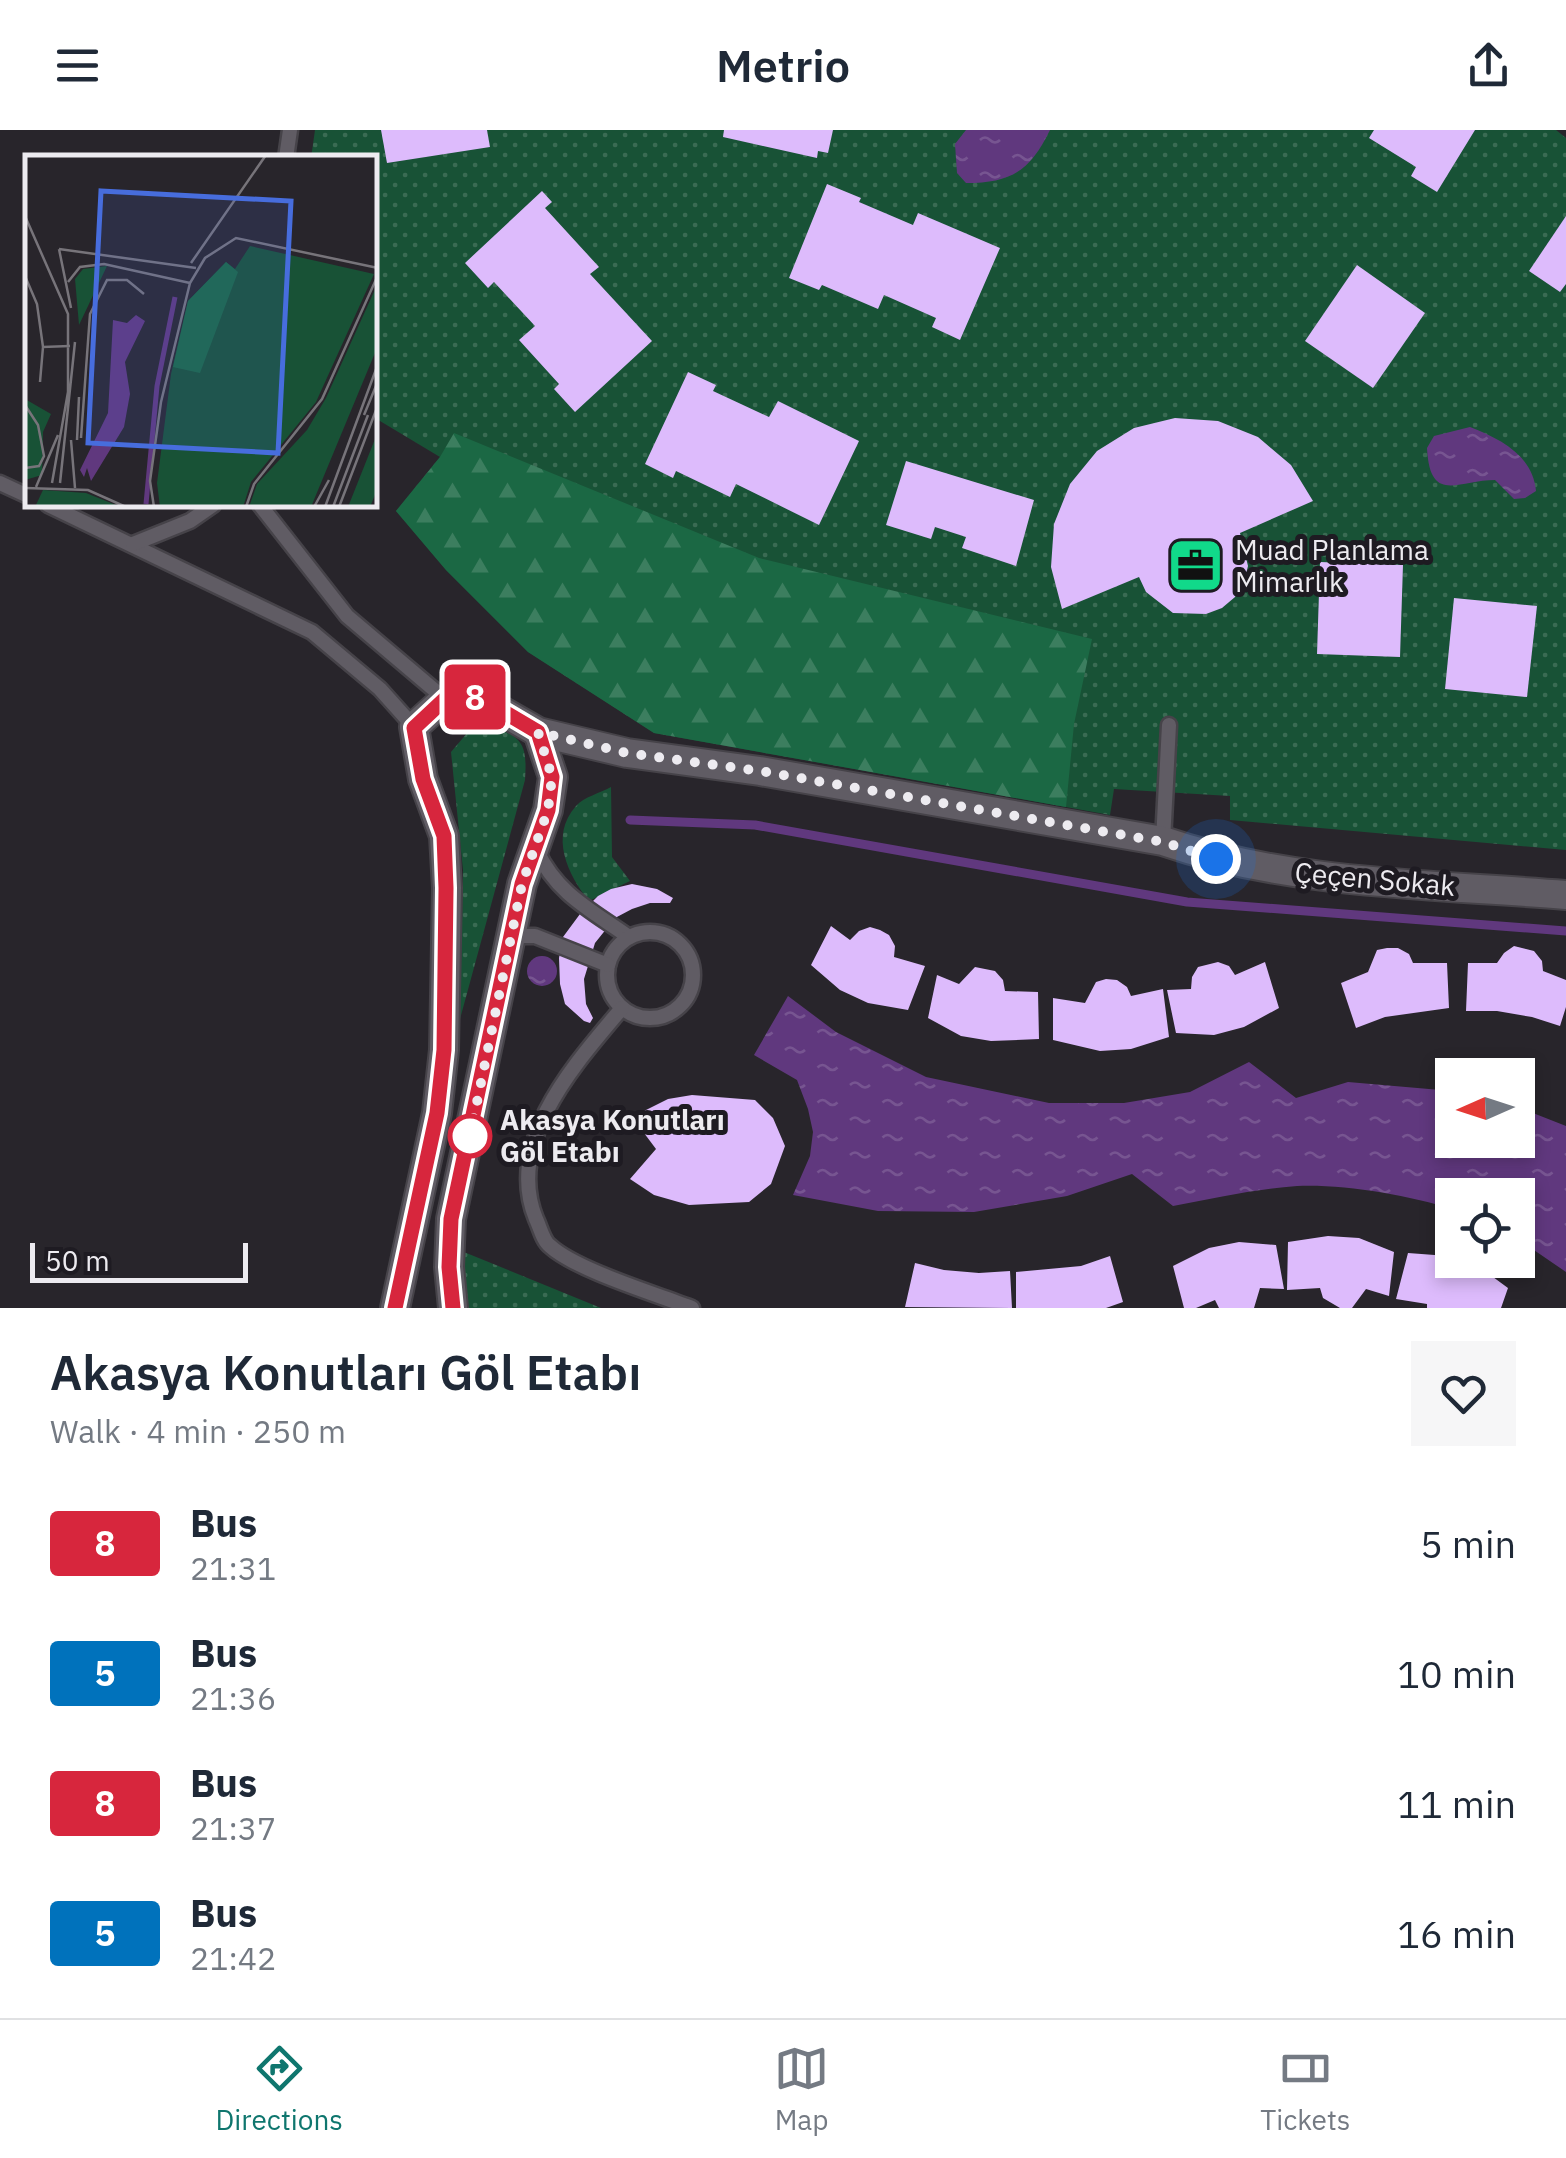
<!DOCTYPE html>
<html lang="en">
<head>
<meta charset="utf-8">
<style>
	:root { --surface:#fff; --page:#f6f6f7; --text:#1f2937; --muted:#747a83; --line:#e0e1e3; --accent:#0f766e }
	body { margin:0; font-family:"IBM Plex Sans",sans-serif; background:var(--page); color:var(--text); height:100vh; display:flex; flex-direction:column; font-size:38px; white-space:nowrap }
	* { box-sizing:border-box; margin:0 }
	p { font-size:32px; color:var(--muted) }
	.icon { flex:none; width:55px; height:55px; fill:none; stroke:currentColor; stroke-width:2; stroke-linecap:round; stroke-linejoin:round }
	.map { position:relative; height:1178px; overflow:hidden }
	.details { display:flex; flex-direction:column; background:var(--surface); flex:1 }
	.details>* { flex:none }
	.badge { padding:0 20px; border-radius:8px; font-size:35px; line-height:65px }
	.needle { width:65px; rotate:267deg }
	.controls { position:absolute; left:1435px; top:928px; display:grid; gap:20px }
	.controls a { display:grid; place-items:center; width:100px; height:100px; border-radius:0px; background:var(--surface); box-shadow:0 5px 15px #0003; font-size:50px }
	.scale { position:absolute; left:30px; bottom:25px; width:218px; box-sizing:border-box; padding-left:10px; border:5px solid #edebf0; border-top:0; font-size:28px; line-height:35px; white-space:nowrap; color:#edebf0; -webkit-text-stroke:8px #1e1b22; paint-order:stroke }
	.you { position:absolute; width:50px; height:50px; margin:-25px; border:8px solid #fff; border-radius:50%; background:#1a73e8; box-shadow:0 0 0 15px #1a73e833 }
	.map>.badge { position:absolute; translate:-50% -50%; box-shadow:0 0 0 5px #fff }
	.round { display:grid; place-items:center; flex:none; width:105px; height:105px; border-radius:0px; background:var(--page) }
	.head { display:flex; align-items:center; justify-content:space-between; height:170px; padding:0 50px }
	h1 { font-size:48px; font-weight:600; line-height:75px }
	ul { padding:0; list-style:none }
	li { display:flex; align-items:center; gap:30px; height:130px; padding:0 50px }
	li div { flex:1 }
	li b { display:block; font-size:38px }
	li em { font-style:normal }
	li .badge { min-width:110px; font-weight:700; text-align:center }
	header { display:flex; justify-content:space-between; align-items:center; height:130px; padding:0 50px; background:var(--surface); font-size:45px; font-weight:600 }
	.tabs { display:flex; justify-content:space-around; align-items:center; height:140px; border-top:2px solid var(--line); background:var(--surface); font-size:28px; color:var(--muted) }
	.tabs a { display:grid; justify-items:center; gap:5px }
	.tabs .selected { color:var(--accent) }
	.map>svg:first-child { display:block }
	.grass { fill:url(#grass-dots) }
	.forest { fill:url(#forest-firs) }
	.water { fill:url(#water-ripples) }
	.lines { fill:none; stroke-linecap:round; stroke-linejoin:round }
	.stream { stroke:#60387e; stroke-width:9 }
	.building { fill:#ddbbfc }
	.lane-casing { stroke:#464349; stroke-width:19 }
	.street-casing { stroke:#464349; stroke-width:32 }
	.lane { stroke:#605c64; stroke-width:14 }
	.street { stroke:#605c64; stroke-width:28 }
	.line-casing { stroke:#fff; stroke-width:22 }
	.line { stroke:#d7263d; stroke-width:15 }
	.walk { stroke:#edebf0; stroke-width:10; stroke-dasharray:0 18 }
	.stop-dot { fill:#fff; stroke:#d7263d; stroke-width:5 }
	.labels { text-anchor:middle; stroke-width:10; stroke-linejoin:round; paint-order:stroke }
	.poi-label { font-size:28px; fill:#edebf0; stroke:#1e1b22; text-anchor:start }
	.street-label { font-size:28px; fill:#edebf0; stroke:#1e1b22 }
	.stop-label { font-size:28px; font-weight:bold; fill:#edebf0; stroke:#1e1b22; text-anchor:start }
	.inset-river { fill:none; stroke:#60387e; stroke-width:5 }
	.inset-road { fill:none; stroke:#77747a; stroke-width:2.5 }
	.view { fill:#476ddd; fill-opacity:0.15; stroke:#476ddd; stroke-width:5 }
	.inset-edge { fill:none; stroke:#edebf0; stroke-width:5 }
</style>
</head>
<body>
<header><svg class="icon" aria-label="menu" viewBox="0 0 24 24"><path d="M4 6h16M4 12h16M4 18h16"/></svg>Metrio<svg class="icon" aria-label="share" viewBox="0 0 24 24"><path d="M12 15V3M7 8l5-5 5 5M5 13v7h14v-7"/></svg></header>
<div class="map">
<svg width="1566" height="1178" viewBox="0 0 1566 1178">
	<defs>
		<pattern id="grass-dots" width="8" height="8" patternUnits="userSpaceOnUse" patternTransform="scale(2.5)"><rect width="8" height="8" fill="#185236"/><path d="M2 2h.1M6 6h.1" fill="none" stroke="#3a6b53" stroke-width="1.8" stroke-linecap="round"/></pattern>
		<pattern id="forest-firs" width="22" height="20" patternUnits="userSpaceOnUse" patternTransform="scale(2.5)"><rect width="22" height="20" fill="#1b6844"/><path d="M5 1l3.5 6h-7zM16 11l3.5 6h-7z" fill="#3c7e5f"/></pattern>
		<pattern id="water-ripples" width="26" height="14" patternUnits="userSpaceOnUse" patternTransform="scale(2.5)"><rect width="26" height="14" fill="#60387e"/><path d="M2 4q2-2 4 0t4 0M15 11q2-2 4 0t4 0" fill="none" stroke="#775591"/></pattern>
	</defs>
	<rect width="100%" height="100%" fill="#28252b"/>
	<g class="grass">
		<polygon points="315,0 1556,0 1566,8 1566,720 1230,690 1230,666 1114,659 1110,685 654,603 528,522 446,440 396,381 440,327 375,288 375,28 311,28"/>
		<path d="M 494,596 C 525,608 527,618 525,650 L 460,889 L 463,740 L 451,622 L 468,602 Z"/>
		<path d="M 611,657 L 612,727 L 630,751 L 589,771 C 568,745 549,706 576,676 C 584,667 600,663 611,657 Z"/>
		<polygon points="459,1120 601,1178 469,1178"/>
	</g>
	<polygon class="forest" points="454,303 759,428 1092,509 1074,594 1066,677 654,603 528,522 446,440 396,381 440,327"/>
	<g class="water">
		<path d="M 966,0 L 1050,0 C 1030,41 1011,53 966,53 L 957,43 L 955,14 Z"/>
		<path d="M 1470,297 C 1501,309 1533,326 1536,361 L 1525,368 L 1514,369 L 1495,350 C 1458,350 1430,375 1427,318 L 1434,306 Z"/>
		<circle cx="542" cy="841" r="15"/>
		<path d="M 788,866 L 836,902 L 926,947 L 1049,973 L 1124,973 L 1190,962 L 1249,932 L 1296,968 L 1348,952 L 1452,961 L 1452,1010 L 1518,1010 L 1518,977 L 1566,996 L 1566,1142 L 1518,1109 L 1518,1065 L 1452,1065 L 1452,1079 C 1408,1065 1344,1054 1297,1056 C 1255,1059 1214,1068 1173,1076 L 1132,1044 L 1067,1066 L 974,1082 L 878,1081 L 793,1065 L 810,1026 L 813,1002 L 808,979 L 797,950 L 754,925 Z"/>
	</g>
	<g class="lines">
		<polyline class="stream" points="630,690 755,695 1187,772 1566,801"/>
	</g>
	<g class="building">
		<polygon points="381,0 487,0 490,17 387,33"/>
		<polygon points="724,0 833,0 828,23 818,21 817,28 723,7"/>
		<polygon points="1374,0 1475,0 1437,62 1411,46 1416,37 1369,8"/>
		<polygon points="827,54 861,68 859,72 913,95 918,83 1000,118 960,210 932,197 936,188 884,165 878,179 822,155 819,160 789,148"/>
		<polygon points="542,61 552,72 545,78 599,137 590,144 652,211 575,282 554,259 559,254 519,210 535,196 494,152 488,158 465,133"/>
		<polygon points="1566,86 1566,154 1560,162 1529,141"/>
		<polygon points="1357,135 1425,183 1373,258 1305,211"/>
		<polygon points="688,242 716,255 713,261 769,287 778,271 859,311 819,395 736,354 730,367 676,341 673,348 645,334"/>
		<polygon points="1175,288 1218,291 1258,307 1291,335 1313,371 1240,403 1248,436 1244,452 1235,467 1222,478 1206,484 1173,483 1146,462 1139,447 1062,479 1051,437 1054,394 1070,354 1097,321 1134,298"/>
		<polygon points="906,331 1034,370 1016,436 962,418 966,407 935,397 931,409 886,395"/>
		<polygon points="1320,432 1403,435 1400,527 1317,524"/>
		<polygon points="1454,468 1537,476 1527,567 1445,559"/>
		<polygon points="632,754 657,759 673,768 670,773 650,773 632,779 615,788 595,813 584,849 586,874 593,888 590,893 584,891 565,874 560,854 559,828 563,807 580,784 598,766 611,759"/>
		<polygon points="831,796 850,810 859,801 870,797 880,800 889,805 895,816 894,827 925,836 908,880 868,873 840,860 811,835"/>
		<polygon points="1514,816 1534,821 1542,831 1543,841 1566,850 1566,877 1560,896 1532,887 1497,881 1466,881 1468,833 1497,833 1504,823"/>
		<polygon points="1387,818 1398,818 1409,824 1413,833 1447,833 1449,878 1385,887 1356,898 1341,853 1368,842 1377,820"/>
		<polygon points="1218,832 1229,836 1235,845 1265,832 1279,878 1244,897 1214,905 1176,903 1167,860 1191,859 1192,847 1198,837"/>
		<polygon points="975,837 995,841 1003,850 1005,861 1038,862 1039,909 991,911 961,906 928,888 937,845 959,854"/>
		<polygon points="1106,849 1117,850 1127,857 1131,866 1163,859 1169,907 1131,919 1100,921 1053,910 1053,868 1085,873 1096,852"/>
		<polygon points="692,965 755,970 773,988 785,1016 771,1054 749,1072 689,1075 654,1065 630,1049 656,1019 632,987 668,969"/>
		<polygon points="1328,1106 1359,1108 1394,1122 1389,1166 1366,1159 1352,1178 1340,1178 1323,1168 1320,1158 1287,1160 1288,1112"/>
		<polygon points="1239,1112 1276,1115 1284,1159 1260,1158 1254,1178 1219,1178 1215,1170 1196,1178 1184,1178 1173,1136 1209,1118"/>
		<polygon points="1408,1123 1448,1126 1452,1130 1478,1136 1508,1158 1501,1178 1427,1178 1427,1174 1396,1169"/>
		<polygon points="1110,1126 1123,1172 1106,1178 1016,1178 1016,1142 1081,1136"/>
		<polygon points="915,1133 944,1140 979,1143 1010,1141 1012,1178 905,1177"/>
	</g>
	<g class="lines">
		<defs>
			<g id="lane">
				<polyline points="286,28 290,0"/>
				<polyline points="0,353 28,366"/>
				<polyline points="48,375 312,502 380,559 414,597"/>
				<polyline points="260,375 347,486 445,569"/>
				<polyline points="133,414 190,391 213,375"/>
				<polyline points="1163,711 1169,595"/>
				<path d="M 537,721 C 557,764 591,780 629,807"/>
				<circle cx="650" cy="845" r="43"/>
				<polyline points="510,806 535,806 608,835"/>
				<path d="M 622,878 C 576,933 504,1011 536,1089 C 540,1097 543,1111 550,1116 C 576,1140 656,1164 692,1178"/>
			</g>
			<g id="street">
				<path d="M 395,1178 L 437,983 L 444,920 L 447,758 L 444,706 L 423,649 L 414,597 L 445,569 L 477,567 L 538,602 L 627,623 L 760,641 L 1163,711 C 1291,755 1432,754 1566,765"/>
				<polyline points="453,1178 449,1137 451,1089 522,754 548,680 553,647 538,602"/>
			</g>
		</defs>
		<use href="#lane" class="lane-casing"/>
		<use href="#street" class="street-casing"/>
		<use href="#lane" class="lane"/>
		<use href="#street" class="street"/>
	</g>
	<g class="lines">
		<defs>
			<polyline id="line" points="395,1178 437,983 444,920 446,758 444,706 423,649 414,598 446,568 477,566 538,602 552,647 548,680 522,754 451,1089 449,1137 453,1178"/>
		</defs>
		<use href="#line" class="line-casing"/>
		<use href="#line" class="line"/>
		<polyline class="walk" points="470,1006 522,754 548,680 552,647 538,602 627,623 760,641 1163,712 1216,729"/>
	</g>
	<defs>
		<symbol id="office-square" viewBox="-11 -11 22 22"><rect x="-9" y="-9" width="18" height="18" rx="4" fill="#11d98a" stroke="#1e1b22"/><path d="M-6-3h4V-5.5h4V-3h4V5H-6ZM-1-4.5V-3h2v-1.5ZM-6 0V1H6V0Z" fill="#111"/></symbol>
	</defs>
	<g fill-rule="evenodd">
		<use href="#office-square" x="1164" y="404" width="63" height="63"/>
	</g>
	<circle class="stop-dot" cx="470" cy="1006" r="20"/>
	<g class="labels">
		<g class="poi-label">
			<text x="1235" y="430">Muad Planlama<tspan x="1235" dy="32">Mimarlık</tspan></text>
		</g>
		<g class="street-label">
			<text transform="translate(1375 749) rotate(5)" y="10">Çeçen Sokak</text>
		</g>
		<g class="stop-label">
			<text x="500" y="1000">Akasya Konutları<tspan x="500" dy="32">Göl Etabı</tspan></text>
		</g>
	</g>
	<g transform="translate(25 25)">
		<rect width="352" height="352" fill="#28252b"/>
		<path d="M 225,91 L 349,119 L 291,247 L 226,327 L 218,352 L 135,352 L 132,328 L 146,219 L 163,146 L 201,107 L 210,114 ZM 82,111 L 54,170 L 50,124 L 58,114 ZM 352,130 L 352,193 L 286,352 L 224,352 L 232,329 L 282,275 L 301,243 ZM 0,244 L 26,259 L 18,277 L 17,320 L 0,325 ZM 352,279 L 352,335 L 345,352 L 323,352 Z" fill="#185236"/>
		<path d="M 201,107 L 213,117 L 175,218 L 148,212 L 163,146 Z" fill="#1b6844"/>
		<path d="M 18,335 L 61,338 L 96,352 L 10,352 Z" fill="#185236"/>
		<path d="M 111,160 L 120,166 L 100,207 L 105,239 L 99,272 L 66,326 L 62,313 L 59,322 L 55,315 L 83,258 L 88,165 L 102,168 Z" fill="#60387e"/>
		<path class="inset-river" d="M 121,349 L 132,231 L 150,142"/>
		<path class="inset-road" d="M 0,61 L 43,159 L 43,237 L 27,328M 34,94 L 171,113M 34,94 L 46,153M 166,108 L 241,0M 0,121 L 12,149 L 18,192 L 45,191M 43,127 L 55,112 L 79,109 L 165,128M 15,227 L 18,192M 0,250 L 13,270 L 19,301 L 14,311 L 0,313M 339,260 L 353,226M 56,283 L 65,159 L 82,125 L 102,125 L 119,139M 46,285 L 50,333M 52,285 L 54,242M 35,328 L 50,187M 11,332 L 33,280M 0,333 L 63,335 L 101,352M 129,352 L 125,326 L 136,247 L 165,128 L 180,103 L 211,83 L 353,113M 221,352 L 229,329 L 297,244 L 353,120M 289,352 L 304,325M 300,352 L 353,209M 308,352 L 343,260M 314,352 L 353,250"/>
		<path class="view" d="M 76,36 L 266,46 L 253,298 L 63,288 Z"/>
		<rect width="352" height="352" class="inset-edge"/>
	</g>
</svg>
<div class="controls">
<a><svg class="needle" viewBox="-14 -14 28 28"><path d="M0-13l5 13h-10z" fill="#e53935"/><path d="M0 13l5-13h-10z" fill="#747a83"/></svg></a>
<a><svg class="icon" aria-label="locate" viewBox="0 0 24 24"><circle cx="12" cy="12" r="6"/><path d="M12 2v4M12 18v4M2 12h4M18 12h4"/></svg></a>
</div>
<div class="scale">50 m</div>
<div class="you" style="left:1216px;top:729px"></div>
<b class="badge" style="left:475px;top:567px;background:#d7263d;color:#fff">8</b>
</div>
<section class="details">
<div class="head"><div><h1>Akasya Konutları Göl Etabı</h1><p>Walk · 4 min · 250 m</p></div><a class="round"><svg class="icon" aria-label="heart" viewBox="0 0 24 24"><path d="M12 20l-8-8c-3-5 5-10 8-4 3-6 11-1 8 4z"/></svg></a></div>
<ul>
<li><span class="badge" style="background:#d7263d;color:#fff">8</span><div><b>Bus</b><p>21:31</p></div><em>5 min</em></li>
<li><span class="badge" style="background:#0072bc;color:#fff">5</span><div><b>Bus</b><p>21:36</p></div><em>10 min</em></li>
<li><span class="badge" style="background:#d7263d;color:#fff">8</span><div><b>Bus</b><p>21:37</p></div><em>11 min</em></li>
<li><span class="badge" style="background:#0072bc;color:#fff">5</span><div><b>Bus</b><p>21:42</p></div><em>16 min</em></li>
</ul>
</section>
<nav class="tabs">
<a class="selected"><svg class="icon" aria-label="directions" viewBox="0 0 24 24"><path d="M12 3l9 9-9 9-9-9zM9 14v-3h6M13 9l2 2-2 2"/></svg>Directions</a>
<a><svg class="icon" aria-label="map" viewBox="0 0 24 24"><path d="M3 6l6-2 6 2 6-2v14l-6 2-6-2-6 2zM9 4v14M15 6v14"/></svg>Map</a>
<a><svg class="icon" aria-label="tickets" viewBox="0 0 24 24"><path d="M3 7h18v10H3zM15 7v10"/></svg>Tickets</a>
</nav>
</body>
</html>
